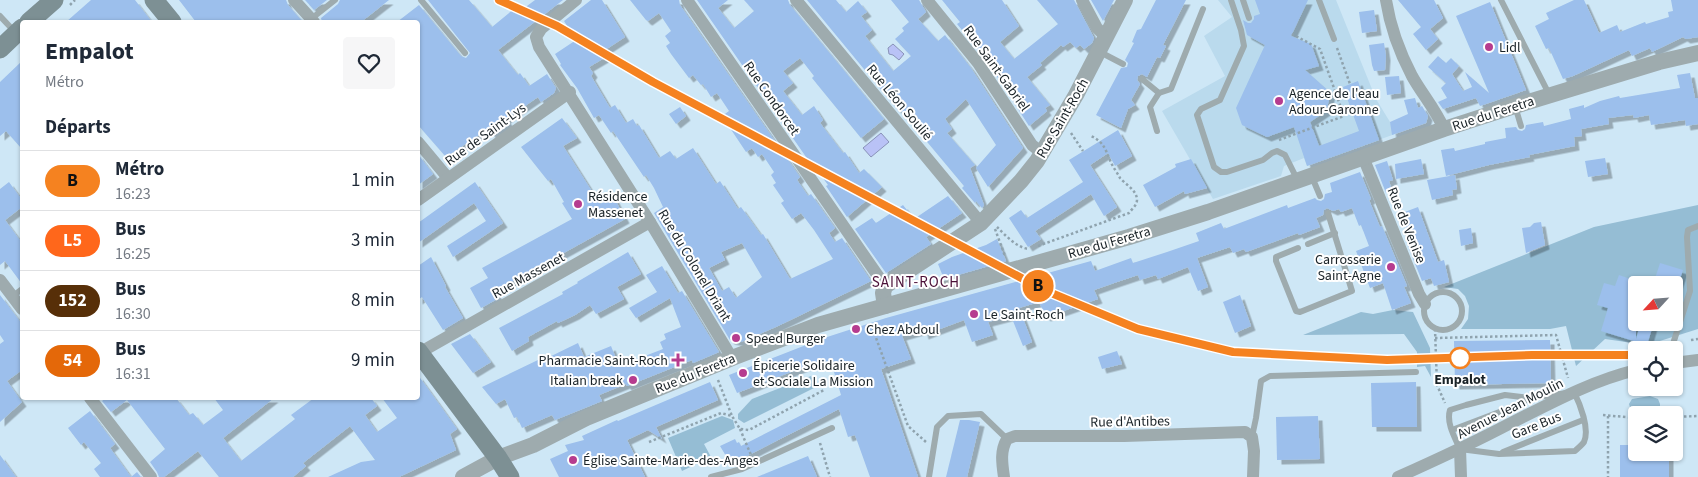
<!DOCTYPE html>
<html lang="fr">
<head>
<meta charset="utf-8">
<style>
	:root { --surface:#fff; --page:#f6f6f7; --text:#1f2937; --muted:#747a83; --line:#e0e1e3 }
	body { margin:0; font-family:"Source Sans 3",sans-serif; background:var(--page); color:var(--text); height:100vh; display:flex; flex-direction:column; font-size:19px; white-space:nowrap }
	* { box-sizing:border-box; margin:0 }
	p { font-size:16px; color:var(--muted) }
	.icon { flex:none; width:28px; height:28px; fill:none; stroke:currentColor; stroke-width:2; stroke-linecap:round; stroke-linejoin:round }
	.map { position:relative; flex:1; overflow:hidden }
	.panel { position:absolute; left:20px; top:20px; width:400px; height:380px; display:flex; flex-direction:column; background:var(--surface); border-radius:5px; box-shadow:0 1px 4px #0004 }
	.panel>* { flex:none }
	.badge { padding:0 10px; border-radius:16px; font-size:18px; line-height:32px }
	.needle { width:32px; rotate:244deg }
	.controls { position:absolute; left:1628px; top:276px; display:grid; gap:10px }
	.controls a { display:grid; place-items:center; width:55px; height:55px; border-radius:5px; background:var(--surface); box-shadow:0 1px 4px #0004; font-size:25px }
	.map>.badge { position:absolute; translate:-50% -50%; box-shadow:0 0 0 2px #fff }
	h2 { padding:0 25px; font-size:19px; line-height:45px }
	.round { display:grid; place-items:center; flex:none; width:52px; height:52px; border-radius:5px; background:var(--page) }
	.head { display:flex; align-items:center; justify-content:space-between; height:85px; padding:0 25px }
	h1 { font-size:24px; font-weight:700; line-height:38px }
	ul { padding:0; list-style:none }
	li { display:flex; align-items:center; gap:15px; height:60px; padding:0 25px; border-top:1px solid var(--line) }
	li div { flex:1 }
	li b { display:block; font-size:19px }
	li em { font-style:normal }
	li .badge { min-width:55px; font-weight:700; text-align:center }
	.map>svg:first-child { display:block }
	.built { fill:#badaed }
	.green { fill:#95bdd4; fill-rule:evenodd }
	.water { fill:#b9c2f6; stroke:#8992b8 }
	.building { fill:#9cbfec; fill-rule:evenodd; filter:url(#shadow) }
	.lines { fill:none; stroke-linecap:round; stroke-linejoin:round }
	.path { stroke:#8fa3ae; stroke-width:2.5; stroke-dasharray:2.5 2.5; stroke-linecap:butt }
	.service { stroke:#9eabae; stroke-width:6 }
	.minor { stroke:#9eabae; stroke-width:12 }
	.tertiary { stroke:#9eabae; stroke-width:16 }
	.secondary { stroke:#7d9094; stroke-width:19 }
	.line-casing { stroke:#fff; stroke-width:11 }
	.line { stroke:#f58220; stroke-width:8 }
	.poi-dot { fill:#b63c8f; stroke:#fff; stroke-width:2 }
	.stop-dot { fill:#fff; stroke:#f58220; stroke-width:2.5 }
	.labels { text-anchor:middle; stroke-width:4; stroke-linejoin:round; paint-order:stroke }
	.poi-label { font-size:14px; fill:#192227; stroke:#fff; text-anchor:start }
	.street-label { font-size:14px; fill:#192227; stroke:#fff }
	.stop-label { font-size:14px; font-weight:bold; fill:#192227; stroke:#fff }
	.neighbourhood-label { font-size:15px; letter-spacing:1px; fill:#4a1038; stroke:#fff }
</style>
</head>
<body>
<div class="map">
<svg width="1698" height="477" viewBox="0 0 1698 477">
	<defs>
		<filter id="shadow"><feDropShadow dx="4.5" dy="4.5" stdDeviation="0" flood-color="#0004"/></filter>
	</defs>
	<rect width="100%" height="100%" fill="#cee7f6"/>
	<polygon class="built" points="1218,0 1336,0 1376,99 1390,122 1395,134 1307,166 1304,158 1284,166 1281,176 1213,199 1162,111 1225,76 1204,36 1232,17"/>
	<g class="green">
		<path d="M 1698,205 L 1698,329 L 1647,345 L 1605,339 L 1576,366 L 1566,326 L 1550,329 L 1461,329 L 1468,319 L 1469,306 L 1465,296 L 1458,289 L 1444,287 L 1594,227 ZM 1636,285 L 1674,285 L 1674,322 L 1636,322 Z"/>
		<polygon points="1393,310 1413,312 1430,348 1431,377 1425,366 1417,367 1417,352 1404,334 1303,335 1361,312 1373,314"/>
		<polygon points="811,376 816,387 744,423 738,419 738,414 752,399"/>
		<path d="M 1650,396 L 1658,399 L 1660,404 L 1660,407 L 1650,415 C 1639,415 1632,416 1629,404 L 1632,399 Z"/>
		<polygon points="722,416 733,420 735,428 704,444 711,457 682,471 668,438"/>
	</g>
	<g class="water">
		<polygon points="893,44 904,54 899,60 893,55 889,54 888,48"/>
		<polygon points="881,133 889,142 871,157 863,148"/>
	</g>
	<g class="building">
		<polygon points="91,0 135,0 152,22 66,22"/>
		<polygon points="179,0 286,0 288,5 303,22 196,22"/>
		<polygon points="305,0 327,0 314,10"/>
		<polygon points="340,0 389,0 361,22 322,22 321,18 338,4"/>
		<polygon points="428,0 469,0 492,27 515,8 519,12 535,0 563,0 498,50 518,75 520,73 529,86 547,74 556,88 554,93 541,102 538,97 506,119 510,124 493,136 488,129 446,157 418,125 418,22 397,22 419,5 461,56 466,58 470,53"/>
		<path d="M 591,0 L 602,0 L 625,37 L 602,52 L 606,57 L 589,67 L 593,73 L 591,76 L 610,108 L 615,105 L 626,123 L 633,119 L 637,126 L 639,125 L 659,158 L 670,151 L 676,159 L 693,148 L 716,184 L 720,181 L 738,209 L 741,207 L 761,235 L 763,234 L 790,279 L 833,259 L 814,230 L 801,213 L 792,219 L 781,203 L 784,201 L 773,185 L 776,183 L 771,175 L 774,172 L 762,154 L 758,157 L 752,148 L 746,152 L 722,116 L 729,111 L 717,93 L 711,97 L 703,84 L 701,85 L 693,75 L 689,78 L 671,54 L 666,46 L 670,43 L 665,36 L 671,31 L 659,13 L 648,21 L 646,20 L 630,0 L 679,0 L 680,5 L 800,177 L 797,180 L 808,196 L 811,194 L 835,228 L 829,233 L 835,242 L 842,238 L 871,281 L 778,326 L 741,342 L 730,340 L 654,213 L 663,207 L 654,188 L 646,175 L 644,177 L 613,131 L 611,133 L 599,115 L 594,118 L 577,88 L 560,65 L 561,64 L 555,54 L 576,40 L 564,21 ZM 742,243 L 762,277 L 736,298 L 729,287 L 722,291 L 709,268 L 725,260 L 721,252 Z"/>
		<polygon points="697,0 728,0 718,8 734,28 754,11 744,0 788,0 790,5 884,119 861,138 812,78 814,76 800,58 783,71 793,83 783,91 802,115 814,106 823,120 820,123 843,153 845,152 859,173 864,169 882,187 847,217 826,186 828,185 814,166 813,167"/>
		<polygon points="807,0 836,0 846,12 858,1 867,12 861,16 872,30 865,36 893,71 911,56 895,39 904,31 902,28 909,22 891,0 919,0 926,12 918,19 938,41 945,35 971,68 1023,148 988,187 976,168 996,145 966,99 945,119 952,129 947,133 975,165 970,168 984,205 982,208 976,201 975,203 962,188 964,186 898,107 897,109"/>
		<polygon points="942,0 1002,0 1019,26 1000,42 1014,59 1058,24 1037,0 1074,0 1094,38 1092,43 1084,49 1080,45 1076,48 1070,42 1063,47 1061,45 1040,63 1042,65 1027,77 1050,105 1045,108 1047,111 1029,126 985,58 957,24 960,22"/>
		<polygon points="1091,0 1114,0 1103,21"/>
		<polygon points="1156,0 1186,0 1163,45 1166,46 1160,58 1157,57 1147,77 1142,74 1138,76 1137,80 1140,84 1131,100 1135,105 1128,109 1121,128 1096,115 1121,68 1127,67 1128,63 1125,60 1134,43 1132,42 1137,30 1141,29"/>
		<polygon points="1255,0 1308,0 1291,36 1311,44 1319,66 1305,70 1331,93 1326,111 1310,122 1319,146 1359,131 1343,87 1358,81 1379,140 1307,166 1294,127 1267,137 1242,125 1236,108 1265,45 1247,35 1243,20 1248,23 1251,23 1254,19 1254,16 1260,14"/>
		<polygon points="1398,0 1434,0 1443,18 1430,29 1438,39 1426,50 1413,34 1421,27"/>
		<polygon points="1574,0 1584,0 1599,33 1617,25 1620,32 1645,22 1646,24 1669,17 1668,12 1673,11 1671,0 1698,0 1698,37 1686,39 1683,37 1652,52 1650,48 1632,56 1629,50 1573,76 1563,79 1549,48 1546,49 1535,26 1549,19 1546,13"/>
		<polygon points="1490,2 1526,90 1480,106 1476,98 1443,109 1438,102 1447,98 1441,88 1446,83 1428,67 1438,56 1446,63 1451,58 1459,66 1452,74 1463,91 1472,87 1465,72 1489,93 1456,16"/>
		<polygon points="1374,10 1377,31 1362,33 1359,12"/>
		<polygon points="1384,43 1386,56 1385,70 1374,71 1372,65 1369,45"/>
		<polygon points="22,61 22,149 6,131 0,136 0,82"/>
		<polygon points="1690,73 1695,98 1698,98 1698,124 1686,126 1685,120 1651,125 1649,115 1634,118 1633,115 1608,118 1609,124 1581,129 1582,136 1574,137 1575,146 1529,155 1530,157 1489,165 1446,176 1441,150 1454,148 1455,151 1485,144 1485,142 1506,138 1505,128 1516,127 1518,130 1522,131 1525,129 1526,125 1543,122 1544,126 1571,119 1569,109 1584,105 1584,108 1600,101 1619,96 1620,98 1680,88 1677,75"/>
		<polygon points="1399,76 1401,93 1387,95 1385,77"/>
		<polygon points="1415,98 1418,108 1422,106 1428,116 1426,123 1392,135 1390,122 1408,114 1404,100"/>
		<polygon points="680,107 686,116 676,124 669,114"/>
		<polygon points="562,118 577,138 563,146 600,204 614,197 625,219 495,291 499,298 481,308 470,288 488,278 482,268 572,219 562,203 564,202 551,179 548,181 521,147"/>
		<polygon points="1118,130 1132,156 1115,166 1108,153 1090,165 1117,207 1104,216 1091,194 1035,231 1041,239 1028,247 1009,218 1021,210 1027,218 1083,182 1069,160"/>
		<polygon points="418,154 433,174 418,185"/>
		<polygon points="1605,158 1608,174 1588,177 1585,161"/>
		<polygon points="1191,159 1207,188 1185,194 1184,191 1155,207 1143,185 1176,167 1175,164"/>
		<polygon points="1421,159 1424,174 1396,179 1395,164"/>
		<polygon points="1387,161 1393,180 1389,181 1392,191 1386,193 1375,165"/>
		<polygon points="1360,172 1371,199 1369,200 1380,227 1382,226 1407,286 1404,287 1411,303 1392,310 1383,283 1370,288 1356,251 1369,246 1361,225 1359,226 1352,208 1341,212 1339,209 1333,211 1327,208 1324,210 1323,215 1316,218 1320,227 1299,235 1298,233 1246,252 1244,249 1233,253 1230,247 1197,258 1208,287 1198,291 1188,267 1158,279 1156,275 1140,280 1138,275 1117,282 1094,290 1098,299 1046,317 1039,302 1019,308 1032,342 1023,346 1011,316 988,322 993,335 972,342 964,320 924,335 923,330 902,336 911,359 881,369 918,477 870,477 855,435 848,437 839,409 735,462 733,459 729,461 720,446 735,439 737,443 739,442 741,446 841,395 831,362 824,364 822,360 737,393 729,375 824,338 886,318 1091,261 1095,271 1131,258 1133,263 1167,252 1199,241 1196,233 1221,223 1224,229 1287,205 1288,208 1315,198 1317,200 1321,201 1324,199 1325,194 1332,192 1330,183"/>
		<polygon points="1455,175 1457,189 1452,190 1453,195 1432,200 1427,180"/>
		<polygon points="9,182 22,200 22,207 5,220 22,243 22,284 5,261 0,265 0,189"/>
		<polygon points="475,182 503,223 453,257 447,246 486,221 474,203 418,243 418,223"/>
		<polygon points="948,196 962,213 926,237 931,244 886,273 855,229 872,218 876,223 903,205 914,219"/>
		<polygon points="1418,207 1438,262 1444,260 1449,282 1434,286 1431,278 1422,281 1408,246 1411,245 1402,213"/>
		<polygon points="1541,222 1545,245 1526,253 1522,228 1530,227 1534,223"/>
		<polygon points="1471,228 1473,243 1461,246 1459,230"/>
		<polygon points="997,239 1006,261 944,279 938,264 952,257 986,245"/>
		<polygon points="628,252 641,274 617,287 624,299 596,314 590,305 575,315 558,323 557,321 528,337 529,341 512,351 499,328 563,294 562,292 578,283 577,282"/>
		<polygon points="431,257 446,286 445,287 463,318 443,330 422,297 418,300 418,266"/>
		<polygon points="1660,263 1683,270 1678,285 1653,285"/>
		<polygon points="662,266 678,293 682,291 719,352 693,363 692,360 627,386 626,384 599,395 602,401 555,420 552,415 522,428 517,417 514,418 505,399 496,404 482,387 540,359 541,361 578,343 584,357 611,346 619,366 663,349 660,342 666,339 664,334 681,327 670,298 636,318 629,308 657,292 646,275"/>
		<polygon points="1619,275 1636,281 1636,339 1641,322 1654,322 1647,345 1601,331 1608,308 1597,305 1604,283 1615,286"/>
		<polygon points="0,295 22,324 22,370 7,381 22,402 0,422 0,344 4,341 0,335"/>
		<polygon points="1240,295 1251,326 1235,333 1223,302"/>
		<polygon points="470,334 491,362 473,373 451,344"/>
		<polygon points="1550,340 1551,383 1455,385 1454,341"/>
		<polygon points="1117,351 1122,364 1102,369 1098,357"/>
		<polygon points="418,375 457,429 450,434 456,450 399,477 328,477 361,462 375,460 350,426 303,463 306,466 293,477 219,477 198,451 164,477 159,477 157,472 150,462 165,449 127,400 111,412 102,401 106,398 176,398 189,415 193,413 203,425 223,410 214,398 274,398 223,438 241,461 295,419 291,415 314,398 371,398 377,406 365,415 377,432 397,418 382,398 418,398"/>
		<polygon points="710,382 718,400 656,427 662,439 648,430 627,440 645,477 559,477 550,459 568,451 565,445 584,440 582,436 617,420 618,421"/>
		<polygon points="1416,382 1417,427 1372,427 1371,383"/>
		<polygon points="90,411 115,444 110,448 131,477 137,472 141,477 100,477 94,469 101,463 84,442 81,445 68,428"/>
		<polygon points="1318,416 1320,459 1277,460 1276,417"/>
		<polygon points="960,420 969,420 980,422 967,477 946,477"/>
		<polygon points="1620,445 1636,445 1636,452 1669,452 1669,477 1620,477"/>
		<polygon points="0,455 16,477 0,477"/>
		<polygon points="808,456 817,477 757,477"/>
	</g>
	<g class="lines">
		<g class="path">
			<polyline points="70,5 75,0"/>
			<polyline points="1337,48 1350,84"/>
			<polyline points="1071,133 1083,151"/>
			<polyline points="1279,140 1344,116 1320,49 1292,34"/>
			<path d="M 997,227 C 1005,235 1017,248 1029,249"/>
			<polyline points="995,229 1005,256"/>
			<path d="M 1038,246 L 1129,213 C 1132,209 1137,205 1137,200 C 1137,190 1125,184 1120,178 C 1117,172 1112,166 1110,160 C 1105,149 1104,142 1091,136"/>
			<polyline points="871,324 908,426 926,442"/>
			<polyline points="1435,329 1437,385 1445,403"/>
			<polyline points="1435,338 1556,335 1568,378"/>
			<polyline points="1691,340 1698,339"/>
			<polyline points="1436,360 1455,359"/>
			<polyline points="718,380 732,416"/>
			<polyline points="1470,385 1470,387"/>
			<polyline points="1603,415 1636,418"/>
			<polyline points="1608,416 1608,477"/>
			<polyline points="1674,417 1698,416"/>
			<polyline points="740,429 751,455"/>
			<polyline points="649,442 721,413 732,416 740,429 749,430 824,390"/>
			<polyline points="820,443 830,477"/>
		</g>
		<g class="service">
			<polyline points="421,0 465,53"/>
			<polyline points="1231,0 1241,30 1244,46 1220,100 1201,109 1197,115 1214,167 1221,172 1227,172 1263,160 1272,153 1277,151 1285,155 1297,179"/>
			<polyline points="1243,0 1249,18"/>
			<polyline points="1319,0 1334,39"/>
			<polyline points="1501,0 1549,94"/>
			<polyline points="0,16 14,31"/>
			<polyline points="311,19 335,0"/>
			<polyline points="1100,52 1123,64"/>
			<polyline points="1142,79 1159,93 1171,89 1203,9"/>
			<polyline points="1515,106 1521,126"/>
			<polyline points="1157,131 1150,107 1159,93"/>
			<polyline points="1312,177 1320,196"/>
			<polyline points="1308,244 1335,233"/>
			<polyline points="1298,248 1276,257 1276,261 1296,311 1300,312 1352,291 1328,213"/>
			<circle cx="1443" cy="311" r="19"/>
			<polyline points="13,296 22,289"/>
			<polyline points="1671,350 1690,291 1687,237 1688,230 1698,226"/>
			<path d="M 1574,392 C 1580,404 1590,429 1584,442 C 1582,445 1578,448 1575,451 L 1499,454 L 1460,449 C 1455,438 1446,423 1450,410 L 1466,405 L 1505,395 L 1531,398 Z"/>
			<polyline points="1452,430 1510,408 1529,399"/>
			<polyline points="1252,437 1256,418 1261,381 1270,376 1416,372"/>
			<polyline points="1503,452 1583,420"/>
			<polyline points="711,477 742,469 832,428"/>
			<polyline points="929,477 937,427 948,416 981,414 1007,439"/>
		</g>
		<g class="minor">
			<polyline points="294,0 314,22"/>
			<polyline points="576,0 541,29 536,37 539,47 650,222 732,358"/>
			<polyline points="687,0 885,286"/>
			<polyline points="796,0 981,223"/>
			<polyline points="927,0 978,63 1032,145 1042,153"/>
			<polyline points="1082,0 1097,28 1106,37"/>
			<path d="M 1386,0 C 1390,26 1400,53 1412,76 C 1422,94 1436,110 1444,129"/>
			<polyline points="418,142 448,178"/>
			<polyline points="1363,157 1419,294 1425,304"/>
			<polyline points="418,200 570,92"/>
			<polyline points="0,280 22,309"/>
			<polyline points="419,353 650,222"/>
			<polyline points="1674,363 1698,360"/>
			<polyline points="90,398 151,477"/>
			<polyline points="1460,449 1461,477"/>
			<path d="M 1004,477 C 1002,463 1000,451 1007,439 L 1015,436 L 1124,436 L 1245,432 L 1252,437 L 1254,451 L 1253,477"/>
			<path d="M 1398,477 C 1436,460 1473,443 1509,424 C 1551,403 1591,381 1636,370"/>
		</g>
		<g class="tertiary">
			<polyline points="885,306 883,293 885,286 981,223 1021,181 1037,161 1076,95 1125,0"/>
			<polyline points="463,477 498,458 533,445 586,418 732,358 818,325 1129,237 1208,212 1444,129 1515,106 1659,62 1698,53"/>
		</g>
		<g class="secondary">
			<polyline points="154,0 172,22"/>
			<polyline points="29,22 54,0"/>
			<polyline points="0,49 22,28"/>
			<polyline points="418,351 498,458 510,477"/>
		</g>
	</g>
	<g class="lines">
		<defs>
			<polyline id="line" points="499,0 557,26 653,82 1044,290 1138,329 1233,352 1349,358 1387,360 1532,355 1636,355"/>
		</defs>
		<use href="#line" class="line-casing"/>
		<use href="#line" class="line"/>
	</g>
	<g class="poi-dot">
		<circle cx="1489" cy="47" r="5"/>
		<circle cx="1279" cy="101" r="5"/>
		<circle cx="578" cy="204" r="5"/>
		<circle cx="1391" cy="267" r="5"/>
		<circle cx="974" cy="314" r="5"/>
		<circle cx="856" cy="329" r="5"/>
		<circle cx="736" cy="338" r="5"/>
		<path d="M675.5 352.5h5v5h5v5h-5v5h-5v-5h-5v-5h5z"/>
		<circle cx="743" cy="373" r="5"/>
		<circle cx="633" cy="380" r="5"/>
		<circle cx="573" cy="460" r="5"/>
	</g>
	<circle class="stop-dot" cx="1460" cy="358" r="10"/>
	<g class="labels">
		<g class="poi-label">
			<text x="1499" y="52">Lidl</text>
			<text x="1289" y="98">Agence de l'eau<tspan x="1289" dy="16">Adour-Garonne</tspan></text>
			<text x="588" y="201">Résidence<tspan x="588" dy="16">Massenet</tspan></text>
			<text x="1381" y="264" text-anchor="end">Carrosserie<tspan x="1381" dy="16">Saint-Agne</tspan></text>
			<text x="984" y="319">Le Saint-Roch</text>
			<text x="866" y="334">Chez Abdoul</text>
			<text x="746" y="343">Speed Burger</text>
			<text x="668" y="365" text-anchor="end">Pharmacie Saint-Roch</text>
			<text x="753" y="370">Épicerie Solidaire<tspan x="753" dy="16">et Sociale La Mission</tspan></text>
			<text x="623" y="385" text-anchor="end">Italian break</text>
			<text x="583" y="465">Église Sainte-Marie-des-Anges</text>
		</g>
		<g class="street-label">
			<text transform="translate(997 68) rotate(54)" y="5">Rue Saint-Gabriel</text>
			<text transform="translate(772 98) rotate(55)" y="5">Rue Condorcet</text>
			<text transform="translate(900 102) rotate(50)" y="5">Rue Léon Soulié</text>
			<text transform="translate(1493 113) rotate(-18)" y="5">Rue du Feretra</text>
			<text transform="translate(1062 118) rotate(-60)" y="5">Rue Saint-Roch</text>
			<text transform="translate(485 134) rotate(-36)" y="5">Rue de Saint-Lys</text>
			<text transform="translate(1407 225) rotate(68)" y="5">Rue de Venise</text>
			<text transform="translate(1109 242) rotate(-16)" y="5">Rue du Feretra</text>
			<text transform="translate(695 265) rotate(59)" y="5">Rue du Colonel Driant</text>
			<text transform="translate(528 275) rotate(-29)" y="5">Rue Massenet</text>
			<text transform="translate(695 373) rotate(-22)" y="5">Rue du Feretra</text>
			<text transform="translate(1510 408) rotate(-27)" y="5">Avenue Jean Moulin</text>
			<text transform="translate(1130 421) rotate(-1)" y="5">Rue d'Antibes</text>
			<text transform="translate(1536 425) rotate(-22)" y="5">Gare Bus</text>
		</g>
		<g class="stop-label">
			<text x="1460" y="384">Empalot</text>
		</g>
		<g class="neighbourhood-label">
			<text x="916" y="287">SAINT-ROCH</text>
		</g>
	</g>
</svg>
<div class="controls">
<a><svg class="needle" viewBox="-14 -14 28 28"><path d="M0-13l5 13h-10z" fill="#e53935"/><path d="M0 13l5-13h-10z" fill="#747a83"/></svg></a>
<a><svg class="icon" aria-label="locate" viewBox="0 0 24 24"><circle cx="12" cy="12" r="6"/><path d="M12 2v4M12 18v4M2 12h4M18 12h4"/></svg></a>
<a><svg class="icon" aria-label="layers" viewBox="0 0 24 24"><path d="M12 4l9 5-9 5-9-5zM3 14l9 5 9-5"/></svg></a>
</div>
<b class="badge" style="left:1038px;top:286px;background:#f58220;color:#111">B</b>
<section class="panel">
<div class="head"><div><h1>Empalot</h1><p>Métro</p></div><a class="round"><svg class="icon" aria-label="heart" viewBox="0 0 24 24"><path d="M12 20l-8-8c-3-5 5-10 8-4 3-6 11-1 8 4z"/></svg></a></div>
<h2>Départs</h2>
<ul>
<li><span class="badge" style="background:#f58220;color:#111">B</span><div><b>Métro</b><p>16:23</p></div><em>1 min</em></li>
<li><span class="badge" style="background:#ff671b;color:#fff">L5</span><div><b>Bus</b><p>16:25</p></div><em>3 min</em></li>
<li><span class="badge" style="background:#572f08;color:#fff">152</span><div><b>Bus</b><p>16:30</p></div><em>8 min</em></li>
<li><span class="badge" style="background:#e46809;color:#fff">54</span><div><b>Bus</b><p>16:31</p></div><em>9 min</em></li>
</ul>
</section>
</div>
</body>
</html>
